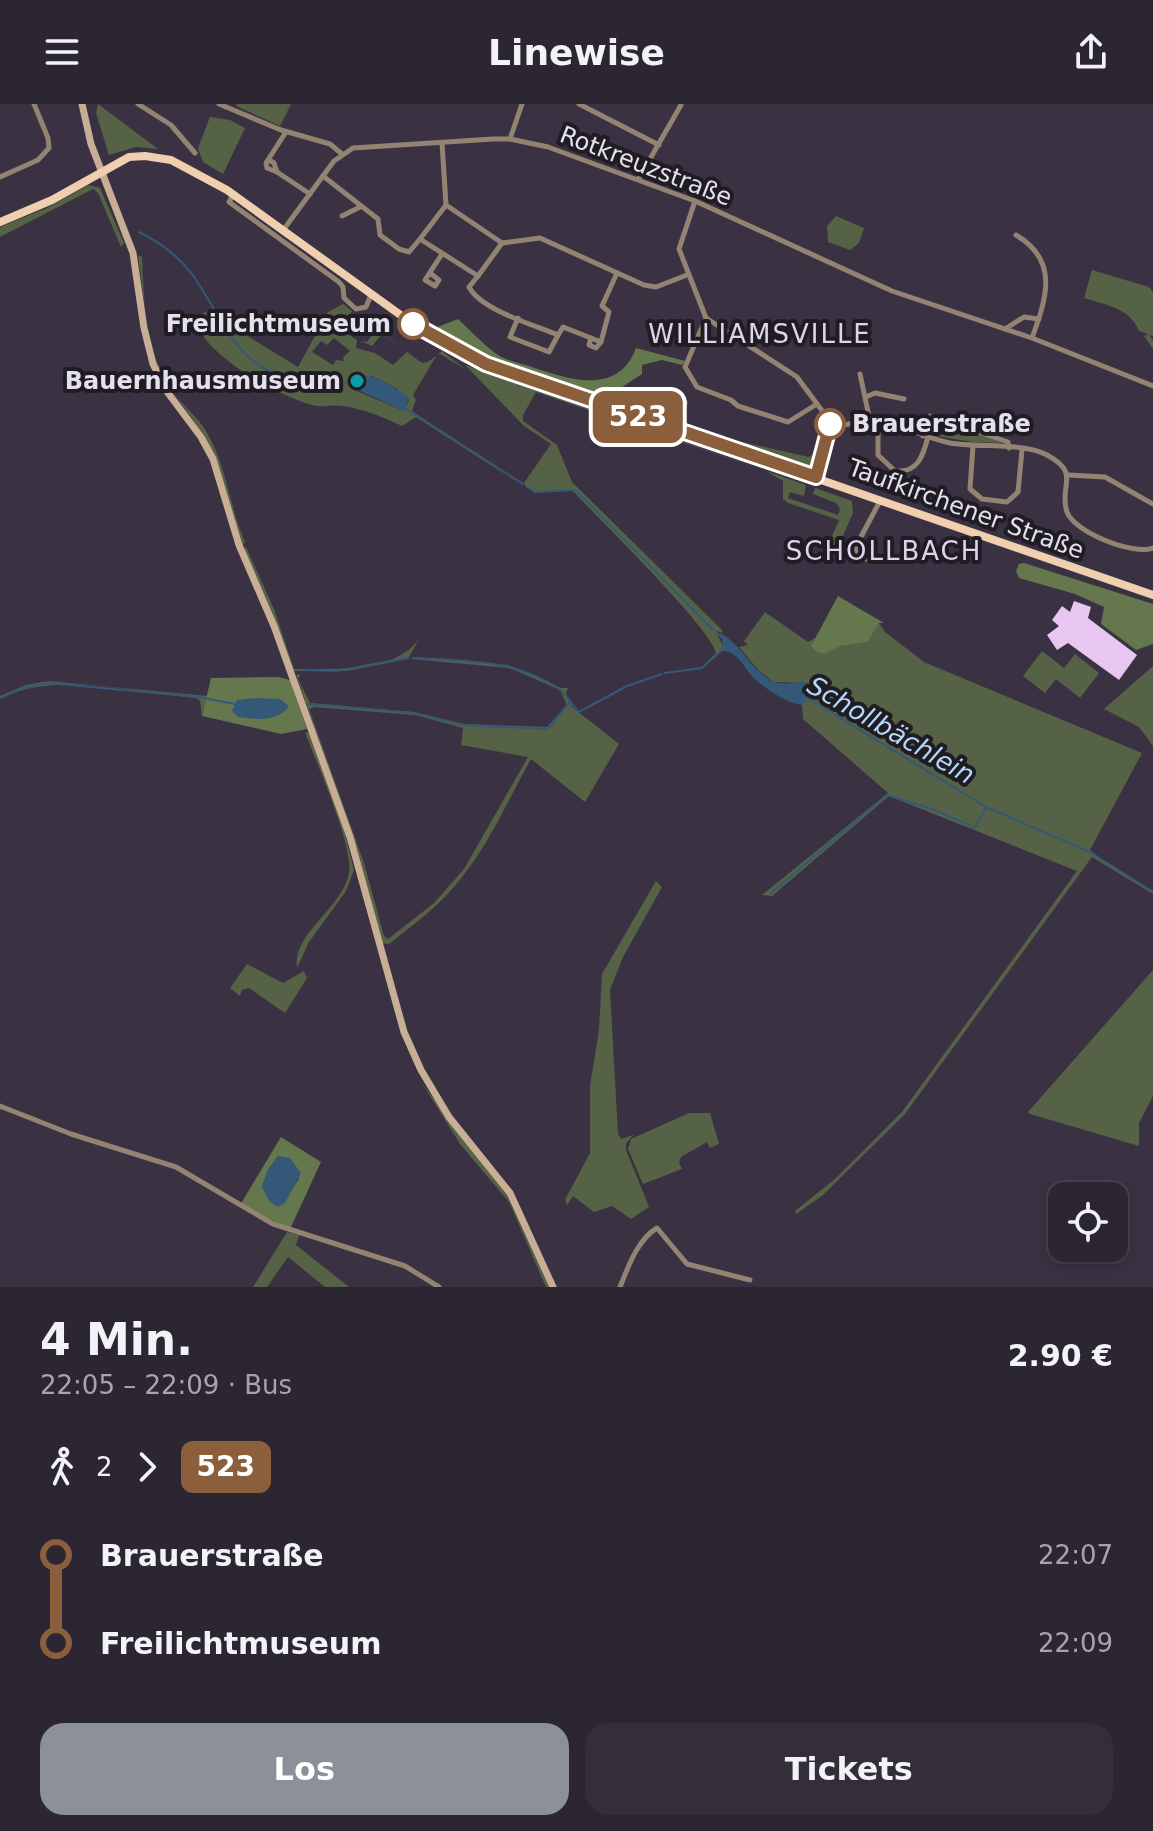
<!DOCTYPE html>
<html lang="de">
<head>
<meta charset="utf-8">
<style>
	:root { --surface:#2c2632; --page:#342e3a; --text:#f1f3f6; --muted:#a6a5ac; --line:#48434d; --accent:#8c9099 }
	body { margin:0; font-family:"DejaVu Sans",sans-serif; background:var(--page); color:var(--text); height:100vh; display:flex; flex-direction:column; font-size:30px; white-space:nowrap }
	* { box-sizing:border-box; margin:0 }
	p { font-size:26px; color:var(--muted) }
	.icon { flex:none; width:44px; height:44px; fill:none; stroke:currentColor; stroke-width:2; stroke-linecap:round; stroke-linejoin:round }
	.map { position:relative; height:1183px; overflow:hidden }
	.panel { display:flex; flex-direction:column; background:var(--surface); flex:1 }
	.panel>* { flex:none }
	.badge { padding:0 16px; border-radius:12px; font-size:28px; line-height:52px }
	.tools { position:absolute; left:1048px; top:1078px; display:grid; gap:16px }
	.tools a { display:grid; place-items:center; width:80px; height:80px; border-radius:16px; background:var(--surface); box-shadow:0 4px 12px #0003,0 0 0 2px var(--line); font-size:40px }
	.map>.badge { position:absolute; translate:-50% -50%; box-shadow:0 0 0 4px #fff }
	.legs { display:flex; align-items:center; gap:12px; height:88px; padding:0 40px; font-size:26px }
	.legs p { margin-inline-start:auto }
	.overview { display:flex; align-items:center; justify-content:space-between; height:136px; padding:0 40px }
	h1 { font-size:44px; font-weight:700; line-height:60px }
	.action { display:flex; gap:16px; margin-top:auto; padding:16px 40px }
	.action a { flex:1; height:92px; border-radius:24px; background:var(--accent); color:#fff; font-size:32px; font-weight:700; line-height:92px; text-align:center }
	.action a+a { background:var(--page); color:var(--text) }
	ul { padding:0 40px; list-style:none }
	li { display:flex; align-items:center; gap:28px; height:88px; font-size:30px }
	li i { display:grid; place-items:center; width:12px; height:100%; margin:0 10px; background:currentColor }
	li i::after { content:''; width:20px; height:20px; margin:-10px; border:6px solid; border-radius:50%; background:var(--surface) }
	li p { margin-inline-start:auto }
	li:first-child i { background:linear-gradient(#0000 50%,currentColor 0) }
	li:last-child i { background:linear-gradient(currentColor 50%,#0000 0) }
	header { display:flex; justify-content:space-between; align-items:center; height:104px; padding:0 40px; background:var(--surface); font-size:36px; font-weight:700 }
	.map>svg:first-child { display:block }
	.green { fill:#556246; fill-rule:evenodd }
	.forest { fill:#64774d; fill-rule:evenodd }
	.water { fill:#345978 }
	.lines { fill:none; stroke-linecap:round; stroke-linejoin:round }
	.stream { stroke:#345978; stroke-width:2 }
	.building { fill:#e7c6f0 }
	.minor { stroke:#938373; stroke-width:5 }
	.secondary { stroke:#c8ae95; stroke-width:7 }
	.primary { stroke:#f0cfaf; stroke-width:8 }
	.line-1-casing { stroke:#fff; stroke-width:18 }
	.line-1 { stroke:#8b5e3c; stroke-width:12 }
	.stop-1-dot { fill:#fff; stroke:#8b5e3c; stroke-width:4 }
	.culture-dot { fill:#0f9aa8; stroke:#1f1c24; stroke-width:3 }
	.labels { text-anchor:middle; stroke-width:8; stroke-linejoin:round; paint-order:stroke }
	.street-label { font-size:24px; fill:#e5e1ec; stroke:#1f1c24 }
	.stop-label { font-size:24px; font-weight:bold; fill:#e5e1ec; stroke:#1f1c24; text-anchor:end }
	.poi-label { font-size:24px; font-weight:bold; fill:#e5e1ec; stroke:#1f1c24; text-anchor:end }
	.neighbourhood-label { font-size:26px; letter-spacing:2px; fill:#ded4eb; stroke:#1f1c24 }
	.water-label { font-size:26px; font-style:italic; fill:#b4d7f7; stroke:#1f1c24 }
</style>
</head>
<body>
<header><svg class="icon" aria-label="menu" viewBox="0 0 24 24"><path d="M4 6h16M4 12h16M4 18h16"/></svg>Linewise<svg class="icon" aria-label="share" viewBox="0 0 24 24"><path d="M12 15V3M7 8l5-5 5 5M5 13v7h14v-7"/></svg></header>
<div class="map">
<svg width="1153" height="1183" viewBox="0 0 1153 1183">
	<rect width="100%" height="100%" fill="#3a3243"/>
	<g class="green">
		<polygon points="98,0 158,45 136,43 109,51 96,9"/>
		<polygon points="237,0 291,0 280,22 236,2"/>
		<polygon points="210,13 230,16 245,24 223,70 203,58 198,44"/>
		<polygon points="88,81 100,84 124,139 121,143 98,89 93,85 0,133 0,123 47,104"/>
		<polygon points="836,112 864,124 859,139 850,146 828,138 827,122"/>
		<path d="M 138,151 L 142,153 C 144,197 145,247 171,285 C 181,300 197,312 206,327 C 227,362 229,402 245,438 L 243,441 L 204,331 L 160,270 L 150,242 Z"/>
		<path d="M 1092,166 L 1149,183 L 1153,188 L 1153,232 L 1149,231 L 1153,236 L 1153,245 L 1144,232 L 1148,230 L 1139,227 C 1130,204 1106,201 1084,194 Z"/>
		<path d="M 343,200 L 352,207 L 341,226 L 357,236 L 356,244 L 375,249 L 393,261 L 407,248 L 382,230 L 372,242 L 361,237 L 367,238 L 376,226 L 356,210 L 422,259 L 428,258 L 442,247 L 465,265 L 438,249 L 413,291 L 416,296 L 412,307 L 523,382 L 416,313 L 402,322 C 383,313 363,305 343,302 C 332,300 322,304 312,301 C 278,292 203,251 195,215 L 207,207 L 298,263 L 328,208 ZM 334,234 L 350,247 L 343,253 L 344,257 L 336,256 L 333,261 L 312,248 L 321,237 L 327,241 ZM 372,272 L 396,284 L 409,296 L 404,307 L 352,285 Z"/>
		<polygon points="455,250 489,265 768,362 804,378 504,273 460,257"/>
		<path d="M 465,261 L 806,381 L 804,392 L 790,388 L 788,394 L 838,411 L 840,405 L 836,399 L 813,390 L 815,384 L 852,397 L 853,409 L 833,454 L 824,451 L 839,416 L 788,399 L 783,395 L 783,377 L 766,367 L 536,288 L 523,311 L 523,317 L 557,341 L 572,378 L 722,526 L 723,529 L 716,527 L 724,545 L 703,564 L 666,569 L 702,563 L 716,549 C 712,525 596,412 572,386 L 535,389 L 526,383 L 524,379 L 551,340 L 524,322 Z"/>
		<polygon points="937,317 1000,338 1001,339 973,338 930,331 928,323"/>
		<polygon points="720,333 809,353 820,346 815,359 805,363"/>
		<path d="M 246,443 L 274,505 L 294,565 C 332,565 395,569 419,535 L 408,555 L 347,567 L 293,567 L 272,508 L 244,446 Z"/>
		<polygon points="765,508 808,538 815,534 812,542 868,538 879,519 885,528 924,558 1142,649 1090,746 1103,757 1153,787 1153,790 1092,753 905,1010 823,1091 796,1110 795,1107 835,1075 902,1008 1077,767 889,692 772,792 762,791 888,689 803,615 802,601 809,579 774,578 759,567 739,543 748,541 744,537"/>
		<polygon points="1042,547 1064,564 1075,550 1099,569 1080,594 1056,575 1045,589 1023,572"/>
		<path d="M 412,553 L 508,561 L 561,584 L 568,584 L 566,589 L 572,603 L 619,640 L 585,698 L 531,655 C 507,698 487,745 454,783 C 435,805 412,822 389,840 L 382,839 L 357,745 L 296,571 L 301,570 L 298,575 L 310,599 L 414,608 L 464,620 L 547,623 L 567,601 L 560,586 L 510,564 L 411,555 ZM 315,603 L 415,611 L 463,624 L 461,641 L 528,653 L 464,765 L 434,799 L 388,835 L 384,832 L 364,759 L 309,605 Z"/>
		<polygon points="1153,562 1153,642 1139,623 1104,605"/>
		<path d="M 49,577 L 59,578 L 207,592 L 202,612 L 200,597 L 196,594 C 137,589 53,566 0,595 L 0,592 L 26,581 Z"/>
		<path d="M 305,628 L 309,629 L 343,722 L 354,766 L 346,787 L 309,838 L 297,864 C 292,829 343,804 349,769 C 354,743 316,658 305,628 Z"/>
		<polygon points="656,777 662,783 623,853 610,886 618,1030 621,1035 633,1031 626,1040 626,1046 649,1103 631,1115 612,1102 594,1108 573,1092 567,1101 565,1096 590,1049 590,982 599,926 602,870"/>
		<polygon points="247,860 283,879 304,867 307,874 285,909 249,884 242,886 240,892 230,884"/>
		<polygon points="1153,866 1153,992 1139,1019 1139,1042 1030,1010 1028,1008"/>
		<polygon points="422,979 506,1090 549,1183 546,1183 509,1098 460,1040"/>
		<polygon points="689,1009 710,1009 719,1040 710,1044 707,1038 681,1053 679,1059 682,1065 643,1080 628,1045 631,1035"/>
		<polygon points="287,1128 299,1131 296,1141 349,1183 325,1183 288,1153 267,1183 253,1183"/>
	</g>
	<g class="forest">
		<path d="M 458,215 C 470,226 482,239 495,249 C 504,256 518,259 529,262 C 567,275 618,293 636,244 L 685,257 L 682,261 L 662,256 L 642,261 L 642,270 L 619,285 L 626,292 L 644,298 L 647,292 L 664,287 L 670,301 L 677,301 L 686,295 L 688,298 L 681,320 L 676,322 L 519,269 L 462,243 L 435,224 Z"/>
		<polygon points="1024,459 1153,500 1153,540 1136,546 1101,520 1104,503 1075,490 1019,474 1016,467 1019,460"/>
		<polygon points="838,492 884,519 879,519 868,538 840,542 825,550 817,548 811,542"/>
		<polygon points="278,573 290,576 307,625 281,630 202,612 211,574"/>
		<path d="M 281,1033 L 321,1058 L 290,1125 L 240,1101 ZM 278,1052 L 299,1075 L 290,1087 L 262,1083 L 268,1066 Z"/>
	</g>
	<g class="water">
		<path d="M 353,269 C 375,271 392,281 409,294 L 404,307 L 347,281 Z"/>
		<path d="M 714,527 C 741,534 751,572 778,579 C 788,581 799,576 809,579 L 808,594 L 802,601 C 787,599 767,586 756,576 C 745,567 739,547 723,547 L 722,535 Z"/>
		<path d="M 257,594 L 280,595 L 289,602 C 278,619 256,615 238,613 L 232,607 L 237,596 Z"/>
		<polygon points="278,1052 290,1054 301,1069 285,1099 278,1103 269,1097 262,1083 268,1066"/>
	</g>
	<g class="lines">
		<g class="stream">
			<path d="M 139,128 C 160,138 178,152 192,170 C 219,207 235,262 286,273 C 306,278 328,276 348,279"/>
			<polyline points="405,304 523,380"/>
			<polyline points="527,383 536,388 575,386 713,526"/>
			<path d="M 412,554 C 461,556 518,556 559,585 C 567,590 571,601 579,608 L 627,582 L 662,570"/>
			<polyline points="303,566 336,567 407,554"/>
			<polyline points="665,569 702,564 727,541"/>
			<polyline points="806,593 986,703 1090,748 1153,788"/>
			<polyline points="0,594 23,584 49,579 198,593 235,600"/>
			<polyline points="308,600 413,609 461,621 548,625 569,599"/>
			<polyline points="771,789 887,691 935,706 975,724 986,703"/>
		</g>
	</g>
	<polygon class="building" points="1074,497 1091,503 1088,514 1137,551 1119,576 1068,539 1057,546 1047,531 1059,522 1052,516 1062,502 1070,508"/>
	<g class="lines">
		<g class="minor">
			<polyline points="138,0 171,21 195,49"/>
			<polyline points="219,0 281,26 330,40 342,50"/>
			<polyline points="579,0 659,41"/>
			<polyline points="510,35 522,0"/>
			<polyline points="442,39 446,101"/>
			<polyline points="269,56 274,59 277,68 267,64 266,59 286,28"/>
			<polyline points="277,68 310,90"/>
			<path d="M 323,72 L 378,115 L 380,131 L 399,145 L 409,148 L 420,135 L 478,172 L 469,183 C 481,206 534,221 558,231 L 563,223 L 601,238 L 609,208 L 602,202 L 617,169"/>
			<polyline points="0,73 38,56 49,44 48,34 34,0"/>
			<polyline points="639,74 681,1"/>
			<polyline points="233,91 229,98 339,178 343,183 344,194 356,205 366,203 371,191"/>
			<polyline points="695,97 679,145 706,214 797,273 829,316 831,324 816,373"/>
			<polyline points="446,101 502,139 540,134 644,181 656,183 687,171"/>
			<polyline points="342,112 360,103"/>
			<polyline points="284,125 334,57 353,44 493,35 510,35 548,43 695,97 892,187 1032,234 1153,282"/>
			<path d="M 1016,131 C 1060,157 1046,195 1032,234"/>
			<polyline points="420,135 446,101"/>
			<polyline points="430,169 439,176 435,182 425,176 442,150"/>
			<polyline points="478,172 502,139"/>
			<polyline points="518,214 510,233 549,248 558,231"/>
			<polyline points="706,214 685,263 697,283 731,296 738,302 788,318 817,300"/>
			<polyline points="1005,225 1024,213 1039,215"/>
			<polyline points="591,234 589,241 596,244 601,238"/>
			<polyline points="860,270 870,317"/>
			<polyline points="866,293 875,289 904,295"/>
			<path d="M 878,318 L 878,351 L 895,367 C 918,369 923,352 928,333"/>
			<path d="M 831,324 C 844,321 860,316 874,317 C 899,319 925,334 950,339 C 978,344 1023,338 1047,351 C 1082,370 1058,381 1067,408 C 1074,428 1134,452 1153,444"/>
			<polyline points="923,332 930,312 1008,338 1009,344"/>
			<polyline points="973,342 970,385 982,395 1007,398 1018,388 1022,346"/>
			<polyline points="1069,371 1105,373 1153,400"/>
			<polyline points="867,455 861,454 855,444 880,397"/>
			<polyline points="0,1002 71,1030 176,1063 273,1120 405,1162 439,1183"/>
			<path d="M 620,1183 C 628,1163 638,1135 657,1124 L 687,1160 L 750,1176"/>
		</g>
		<polyline class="secondary" points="82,0 91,40 133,149 144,224 153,260 168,289 201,333 213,355 239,441 274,522 350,733 404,928 421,966 449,1013 510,1089 553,1183"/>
		<polyline class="primary" points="0,118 52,96 129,53 145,52 171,56 227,86 413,220 486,260 1153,491"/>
	</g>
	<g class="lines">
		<defs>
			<polyline id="line-1" points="413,220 486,260 816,373 830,320"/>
		</defs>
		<use href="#line-1" class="line-1-casing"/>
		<use href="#line-1" class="line-1"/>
	</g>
	<g class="stop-1-dot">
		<circle cx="413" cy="220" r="14"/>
		<circle cx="830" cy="320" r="14"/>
	</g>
	<circle class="culture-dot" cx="357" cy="277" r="8"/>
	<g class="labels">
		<g class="street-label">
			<text transform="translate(646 62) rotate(21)" y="8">Rotkreuzstraße</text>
			<text transform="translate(966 405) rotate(20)" y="8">Taufkirchener Straße</text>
		</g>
		<g class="stop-label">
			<text x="391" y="228">Freilichtmuseum</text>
			<text x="852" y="328" text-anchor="start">Brauerstraße</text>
		</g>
		<g class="poi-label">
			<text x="341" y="285">Bauernhausmuseum</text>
		</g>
		<g class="neighbourhood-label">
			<text x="760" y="239">WILLIAMSVILLE</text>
			<text x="884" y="456">SCHOLLBACH</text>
		</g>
		<g class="water-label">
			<text transform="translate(891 626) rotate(30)" y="9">Schollbächlein</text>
		</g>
	</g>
</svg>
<div class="tools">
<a><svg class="icon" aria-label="locate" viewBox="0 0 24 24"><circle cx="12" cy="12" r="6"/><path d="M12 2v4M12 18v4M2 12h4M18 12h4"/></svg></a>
</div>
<b class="badge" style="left:638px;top:313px;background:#8b5e3c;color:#fff">523</b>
</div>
<section class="panel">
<div class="overview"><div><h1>4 Min.</h1><p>22:05 – 22:09 · Bus</p></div><b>2.90 €</b></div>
<div class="legs"><svg class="icon" aria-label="walk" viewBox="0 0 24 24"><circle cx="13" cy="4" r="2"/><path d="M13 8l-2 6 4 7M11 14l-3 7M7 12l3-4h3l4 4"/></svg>2<svg class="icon" aria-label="forward" viewBox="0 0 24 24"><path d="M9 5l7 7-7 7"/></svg><b class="badge" style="background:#8b5e3c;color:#fff">523</b></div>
<ul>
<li><i style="color:#8b5e3c"></i><b>Brauerstraße</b><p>22:07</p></li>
<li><i style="color:#8b5e3c"></i><b>Freilichtmuseum</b><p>22:09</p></li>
</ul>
<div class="action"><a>Los</a><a>Tickets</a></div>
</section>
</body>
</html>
